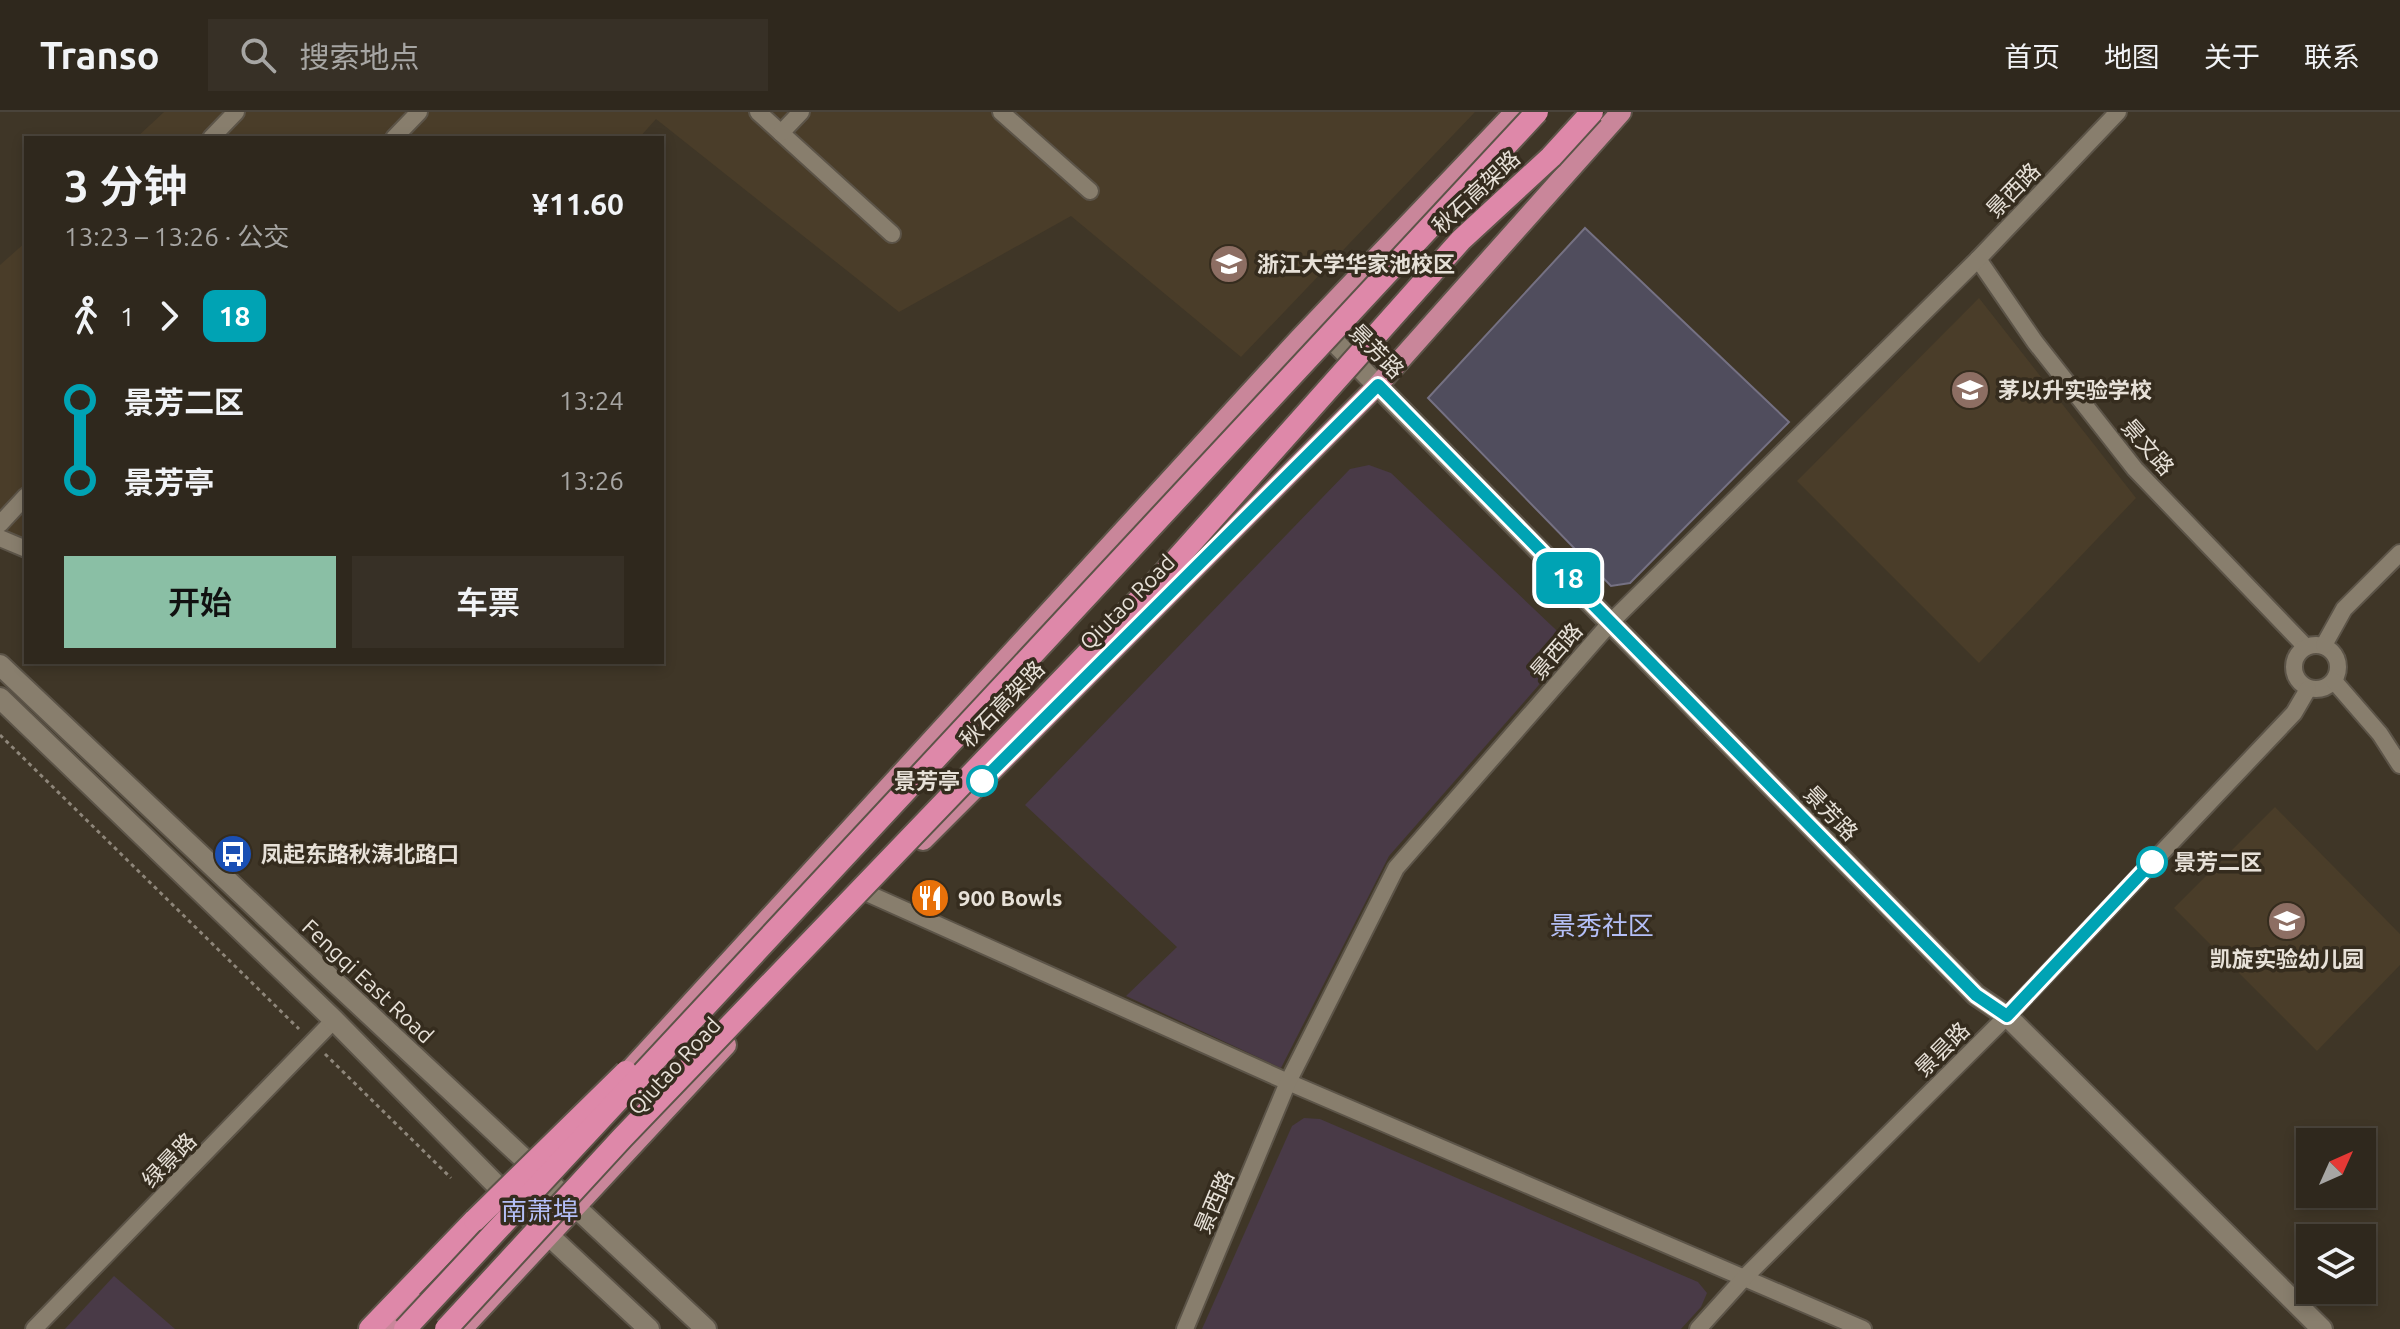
<!DOCTYPE html>
<html lang="zh">
<head>
<meta charset="utf-8">
<style>
	:root { --surface:#2f281d; --page:#373026; --text:#f1f3f6; --muted:#a7a6a4; --line:#4a443b; --accent:#8abfa5 }
	body { margin:0; font-family:Ubuntu,"Noto Sans SC",sans-serif; background:var(--page); color:var(--text); height:100vh; display:flex; flex-direction:column; font-size:30px; white-space:nowrap }
	* { box-sizing:border-box; margin:0 }
	p { font-size:26px; color:var(--muted) }
	.icon { flex:none; width:44px; height:44px; fill:none; stroke:currentColor; stroke-width:2; stroke-linecap:round; stroke-linejoin:round }
	.map { position:relative; flex:1; overflow:hidden }
	.panel { position:absolute; left:24px; top:24px; width:640px; height:528px; display:flex; flex-direction:column; background:var(--surface); border-radius:0px; box-shadow:0 4px 12px #0003,0 0 0 2px var(--line) }
	.panel>* { flex:none }
	.badge { padding:0 16px; border-radius:12px; font-size:28px; line-height:52px }
	.needle { width:52px; rotate:45deg }
	.buttons { position:absolute; left:2296px; top:1016px; display:grid; gap:16px }
	.buttons a { display:grid; place-items:center; width:80px; height:80px; border-radius:0px; background:var(--surface); box-shadow:0 4px 12px #0003,0 0 0 2px var(--line); font-size:40px }
	.map>.badge { position:absolute; translate:-50% -50%; box-shadow:0 0 0 4px #fff }
	.legs { display:flex; align-items:center; gap:12px; height:88px; padding:0 40px; font-size:26px }
	.legs p { margin-inline-start:auto }
	.summary { display:flex; align-items:center; justify-content:space-between; height:136px; padding:0 40px }
	h1 { font-size:44px; font-weight:600; line-height:60px }
	.primary-button { display:flex; gap:16px; margin-top:auto; padding:16px 40px }
	.primary-button a { flex:1; height:92px; border-radius:0px; background:var(--accent); color:#111; font-size:32px; font-weight:600; line-height:92px; text-align:center }
	.primary-button a+a { background:var(--page); color:var(--text) }
	ul { padding:0 40px; list-style:none }
	li { display:flex; align-items:center; gap:28px; height:80px; font-size:30px }
	li i { display:grid; place-items:center; width:12px; height:100%; margin:0 10px; background:currentColor }
	li i::after { content:''; width:20px; height:20px; margin:-10px; border:6px solid; border-radius:50%; background:var(--surface) }
	li p { margin-inline-start:auto }
	li:first-child i { background:linear-gradient(#0000 50%,currentColor 0) }
	li:last-child i { background:linear-gradient(currentColor 50%,#0000 0) }
	header { display:flex; align-items:center; gap:48px; box-sizing:border-box; height:112px; padding:0 40px; background:var(--surface); border-bottom:2px solid var(--line) }
	header strong { font-size:38px }
	nav { display:flex; gap:44px; margin-inline-start:auto; font-size:28px }
	.search { width:560px; height:72px; background:var(--page); display:flex; align-items:center; gap:20px; box-sizing:border-box; padding:0 28px; border-radius:0px; color:var(--muted); font-size:30px }
	.map>svg:first-child { display:block }
	.commercial { fill:#493a47 }
	.built { fill:#4a3d29 }
	.building { fill:#504d5d; stroke:#757183; stroke-width:2 }
	.lines { fill:none; stroke-linecap:round; stroke-linejoin:round }
	.minor-casing { stroke:#5c5448; stroke-width:20 }
	.tertiary-casing { stroke:#5c5448; stroke-width:24 }
	.secondary-casing { stroke:#5c5448; stroke-width:24 }
	.primary-casing { stroke:#5c5448; stroke-width:24 }
	.trunk-casing { stroke:#5c5448; stroke-width:26 }
	.path { stroke:#8e867a; stroke-width:3; stroke-dasharray:4 4; stroke-linecap:butt }
	.minor { stroke:#887e6d; stroke-width:16 }
	.tertiary { stroke:#887e6d; stroke-width:20 }
	.secondary { stroke:#887e6d; stroke-width:20 }
	.primary { stroke:#c9869a; stroke-width:20 }
	.trunk { stroke:#de88a9; stroke-width:22 }
	.trunk-bridge-casing { stroke:#5c5448; stroke-width:26; stroke-linecap:butt }
	.trunk-bridge { stroke:#de88a9; stroke-width:22 }
	.line-1-casing { stroke:#fff; stroke-width:18 }
	.line-1 { stroke:#00a3b4; stroke-width:12 }
	.stop-1-dot { fill:#fff; stroke:#00a3b4; stroke-width:4 }
	.labels { text-anchor:middle; stroke-width:7; stroke-linejoin:round; paint-order:stroke }
	.street-label { font-size:22px; fill:#e7e1d8; stroke:#352c1e }
	.poi-label { font-size:22px; font-weight:bold; fill:#e7e1d8; stroke:#352c1e; text-anchor:start }
	.stop-label { font-size:22px; font-weight:bold; fill:#e7e1d8; stroke:#352c1e; text-anchor:end }
	.quarter-label { font-size:26px; fill:#b4bff7; stroke:#352c1e }
</style>
</head>
<body>
<header>
<strong>Transo</strong>
<div class="search"><svg class="icon" aria-label="search" viewBox="0 0 24 24"><circle cx="10" cy="10" r="6"/><path d="M15 15l6 6"/></svg>搜索地点</div>
<nav><a>首页</a><a>地图</a><a>关于</a><a>联系</a></nav>
</header>
<div class="map">
<svg width="2400" height="1217" viewBox="0 0 2400 1217">
	<rect width="100%" height="100%" fill="#3f3627"/>
	<g class="commercial">
		<polygon points="1369,353 1391,361 1573,534 1389,744 1281,956 1126,884 1177,835 1025,693 1350,357"/>
		<polygon points="1304,1006 1320,1007 1698,1170 1707,1181 1701,1195 1681,1217 1202,1217 1292,1014"/>
		<polygon points="114,1164 175,1217 65,1217"/>
	</g>
	<g class="built">
		<polygon points="164,0 1475,0 1241,245 1071,104 899,200 656,7 639,26 136,26"/>
		<polygon points="26,130 26,448 0,429 0,153"/>
		<polygon points="1979,186 2136,386 1979,551 1797,369"/>
		<polygon points="2275,695 2400,822 2400,853 2317,939 2174,796"/>
	</g>
	<polygon class="building" points="1585,116 1789,310 1630,471 1611,474 1428,286"/>
	<g class="lines">
		<defs>
			<g id="minor">
				<polyline points="758,0 892,122"/>
				<polyline points="1001,0 1090,79"/>
				<polyline points="781,21 801,0"/>
				<polyline points="211,26 236,0"/>
				<polyline points="394,26 419,0"/>
				<polyline points="1978,147 2035,230 2135,357 2306,535"/>
				<polyline points="0,412 26,384"/>
				<polyline points="0,426 26,437"/>
				<circle cx="2316" cy="555" r="22"/>
				<polyline points="2324,533 2344,497 2400,441"/>
				<polyline points="2334,569 2380,622 2400,653"/>
				<polyline points="869,782 1288,970 1863,1217"/>
				<polyline points="34,1217 334,908"/>
				<polyline points="1185,1217 1288,970 1396,756 1611,510 1978,147 2118,0"/>
				<polyline points="1698,1217 1744,1166 2007,904 2294,601 2308,577"/>
			</g>
			<polyline id="tertiary" points="1318,213 1976,883 2007,904 2322,1217"/>
			<g id="secondary">
				<path d="M 0,553 C 234,776 469,997 706,1217"/>
				<polyline points="0,586 334,908 512,1089 649,1217"/>
			</g>
			<g id="primary">
				<polyline points="923,728 1378,273 1621,0"/>
				<polyline points="616,973 1299,227 1515,0"/>
				<polyline points="390,1217 415,1191"/>
				<polyline points="462,1217 726,933"/>
			</g>
			<polyline id="trunk" points="370,1217 475,1108"/>
		</defs>
		<use href="#minor" class="minor-casing"/>
		<use href="#tertiary" class="tertiary-casing"/>
		<use href="#secondary" class="secondary-casing"/>
		<use href="#primary" class="primary-casing"/>
		<use href="#trunk" class="trunk-casing"/>
		<g class="path">
			<polyline points="0,623 299,917"/>
			<polyline points="325,942 451,1066"/>
		</g>
		<use href="#minor" class="minor"/>
		<use href="#tertiary" class="tertiary"/>
		<use href="#secondary" class="secondary"/>
		<use href="#primary" class="primary"/>
		<use href="#trunk" class="trunk"/>
		<defs>
			<g id="trunk-bridge">
				<polyline points="475,1108 626,960"/>
				<polyline points="405,1217 1537,0"/>
				<polyline points="446,1217 622,1026 1158,468 1461,128 1551,45 1592,0"/>
			</g>
		</defs>
		<use href="#trunk-bridge" class="trunk-bridge-casing"/>
		<use href="#trunk-bridge" class="trunk-bridge"/>
	</g>
	<g class="lines">
		<defs>
			<polyline id="line-1" points="982,669 1378,273 1976,883 2007,904 2152,750"/>
		</defs>
		<use href="#line-1" class="line-1-casing"/>
		<use href="#line-1" class="line-1"/>
	</g>
	<defs>
		<symbol id="university-disc" viewBox="-11 -11 22 22"><circle r="9.5" fill="#8d6e63" stroke="#352c1e"/><path d="M0-5L7-2L0 1L-7-2ZM-4 1L0 2.5L4 1V4Q0 6-4 4Z" fill="#fff"/></symbol>
		<symbol id="school-disc" viewBox="-11 -11 22 22"><circle r="9.5" fill="#8d6e63" stroke="#352c1e"/><path d="M0-5L7-2L0 1L-7-2ZM-4 1L0 2.5L4 1V4Q0 6-4 4Z" fill="#fff"/></symbol>
		<symbol id="bus-disc" viewBox="-11 -11 22 22"><circle r="9.5" fill="#1a4fb4" stroke="#352c1e"/><path d="M-5-6H5V4H4V6H2V4H-2V6H-4V4H-5ZM-3.5-4V0h7V-4ZM-3.5 1.2v1.5H-2V1.2ZM2 1.2v1.5H3.5V1.2Z" fill="#fff"/></symbol>
		<symbol id="restaurant-disc" viewBox="-11 -11 22 22"><circle r="9.5" fill="#e8710a" stroke="#352c1e"/><path d="M-5-6h1v4h1v-4h1v4h1v-4h1v5L-1.5 .5V6h-2V.5L-5-1ZM5-6V6H3V1.5H1.5Q1.5-4 5-6Z" fill="#fff"/></symbol>
	</defs>
	<g fill-rule="evenodd">
		<use href="#university-disc" x="1207" y="130" width="44" height="44"/>
		<use href="#school-disc" x="1948" y="256" width="44" height="44"/>
		<use href="#bus-disc" x="211" y="720" width="44" height="44"/>
		<use href="#restaurant-disc" x="908" y="764" width="44" height="44"/>
		<use href="#school-disc" x="2265" y="787" width="44" height="44"/>
	</g>
	<g class="stop-1-dot">
		<circle cx="982" cy="669" r="14"/>
		<circle cx="2152" cy="750" r="14"/>
	</g>
	<g class="labels">
		<g class="street-label">
			<text transform="translate(2013 78) rotate(-46)" y="8">景西路</text>
			<text transform="translate(1476 80) rotate(-43)" y="8">秋石高架路</text>
			<text transform="translate(1377 239) rotate(45)" y="8">景芳路</text>
			<text transform="translate(2148 335) rotate(49)" y="8">景文路</text>
			<text transform="translate(1127 490) rotate(-45)" y="8">Qiutao Road</text>
			<text transform="translate(1556 539) rotate(-49)" y="8">景西路</text>
			<text transform="translate(1002 592) rotate(-46)" y="8">秋石高架路</text>
			<text transform="translate(1831 701) rotate(46)" y="8">景芳路</text>
			<text transform="translate(368 869) rotate(43)" y="8">Fengqi East Road</text>
			<text transform="translate(1942 937) rotate(-45)" y="8">景昙路</text>
			<text transform="translate(674 954) rotate(-47)" y="8">Qiutao Road</text>
			<text transform="translate(169 1048) rotate(-46)" y="8">绿景路</text>
			<text transform="translate(1214 1090) rotate(-67)" y="8">景西路</text>
		</g>
		<g class="poi-label">
			<text x="1257" y="160">浙江大学华家池校区</text>
			<text x="1998" y="286">茅以升实验学校</text>
			<text x="261" y="750">凤起东路秋涛北路口</text>
			<text x="958" y="794">900 Bowls</text>
			<text x="2287" y="855" text-anchor="middle">凯旋实验幼儿园</text>
		</g>
		<g class="stop-label">
			<text x="960" y="677">景芳亭</text>
			<text x="2174" y="758" text-anchor="start">景芳二区</text>
		</g>
		<g class="quarter-label">
			<text x="1602" y="823">景秀社区</text>
			<text x="540" y="1108">南萧埠</text>
		</g>
	</g>
</svg>
<div class="buttons">
<a><svg class="needle" viewBox="-14 -14 28 28"><path d="M0-13l5 13h-10z" fill="#e53935"/><path d="M0 13l5-13h-10z" fill="#a7a6a4"/></svg></a>
<a><svg class="icon" aria-label="layers" viewBox="0 0 24 24"><path d="M12 4l9 5-9 5-9-5zM3 14l9 5 9-5"/></svg></a>
</div>
<b class="badge" style="left:1568px;top:466px;background:#00a3b4;color:#fff">18</b>
<section class="panel">
<div class="summary"><div><h1>3 分钟</h1><p>13:23 – 13:26 · 公交</p></div><b>¥11.60</b></div>
<div class="legs"><svg class="icon" aria-label="walk" viewBox="0 0 24 24"><circle cx="13" cy="4" r="2"/><path d="M13 8l-2 6 4 7M11 14l-3 7M7 12l3-4h3l4 4"/></svg>1<svg class="icon" aria-label="forward" viewBox="0 0 24 24"><path d="M9 5l7 7-7 7"/></svg><b class="badge" style="background:#00a3b4;color:#fff">18</b></div>
<ul>
<li><i style="color:#00a3b4"></i><b>景芳二区</b><p>13:24</p></li>
<li><i style="color:#00a3b4"></i><b>景芳亭</b><p>13:26</p></li>
</ul>
<div class="primary-button"><a>开始</a><a>车票</a></div>
</section>
</div>
</body>
</html>
